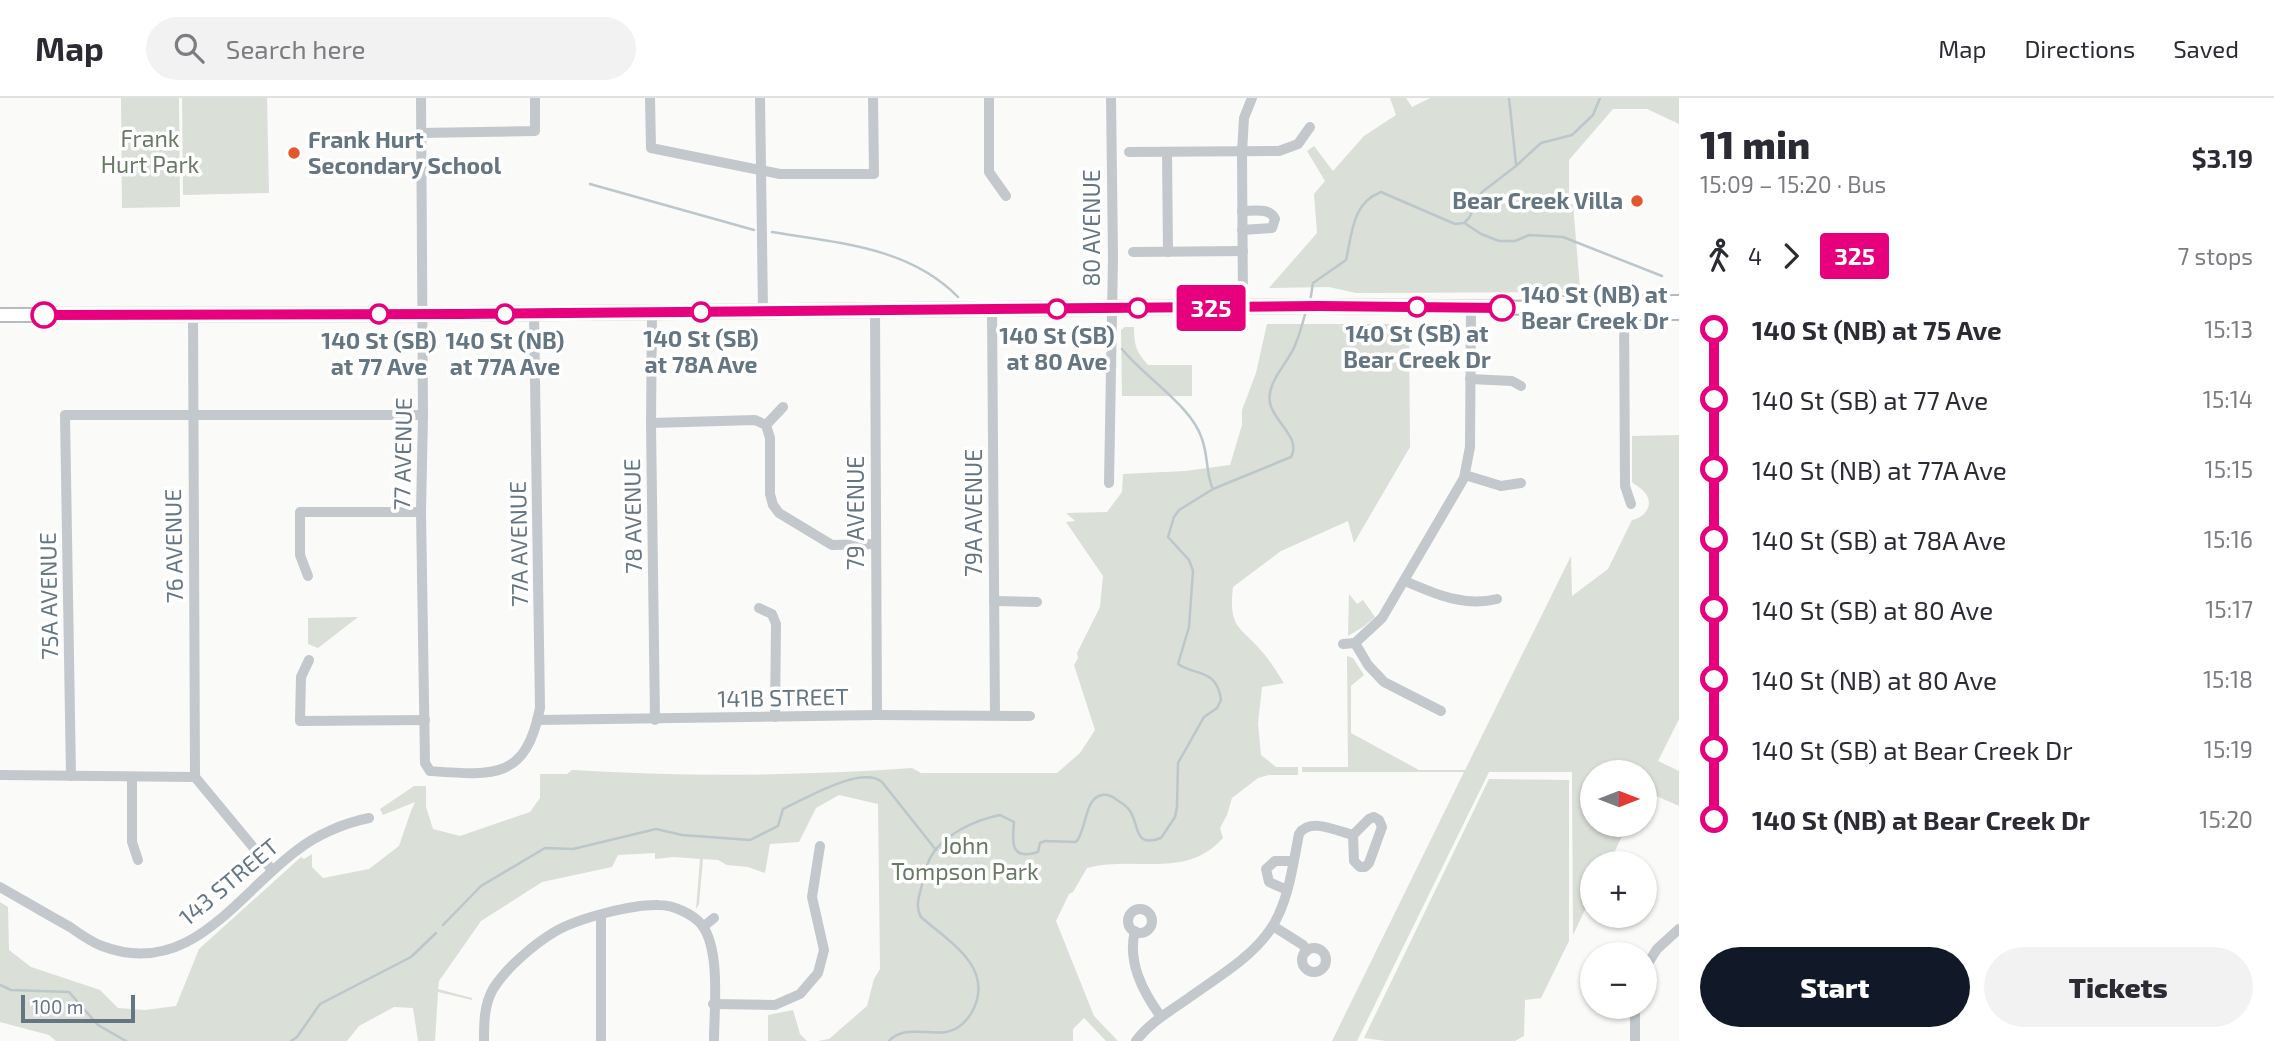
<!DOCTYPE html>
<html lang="en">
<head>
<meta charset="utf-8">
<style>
	:root { --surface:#fff; --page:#f2f2f3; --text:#2b2b33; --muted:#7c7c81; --line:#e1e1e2; --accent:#111827 }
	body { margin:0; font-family:"Exo 2",sans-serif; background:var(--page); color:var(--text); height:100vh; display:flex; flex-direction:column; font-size:26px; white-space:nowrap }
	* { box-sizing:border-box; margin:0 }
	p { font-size:23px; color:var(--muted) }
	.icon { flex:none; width:38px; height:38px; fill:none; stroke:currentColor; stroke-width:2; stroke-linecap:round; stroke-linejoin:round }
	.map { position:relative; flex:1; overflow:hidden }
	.panel { display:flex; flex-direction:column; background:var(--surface); width:595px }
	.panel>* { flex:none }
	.badge { padding:0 14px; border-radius:5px; font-size:24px; line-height:46px }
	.needle { width:46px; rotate:90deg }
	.tools { position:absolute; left:1580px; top:662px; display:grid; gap:14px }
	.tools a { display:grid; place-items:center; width:77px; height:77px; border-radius:50%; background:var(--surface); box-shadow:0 2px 5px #0004; font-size:35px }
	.scale { position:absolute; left:21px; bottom:18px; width:114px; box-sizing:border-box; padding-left:7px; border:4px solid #657683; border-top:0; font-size:19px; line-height:24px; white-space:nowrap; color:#657683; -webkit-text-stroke:5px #fff; paint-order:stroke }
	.map>.badge { position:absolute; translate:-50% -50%; box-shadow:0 0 0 4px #fff }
	.legs { display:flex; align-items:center; gap:10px; height:77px; padding:0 21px; font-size:23px }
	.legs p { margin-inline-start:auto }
	.summary { display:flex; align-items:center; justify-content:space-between; height:119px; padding:0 21px }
	h1 { font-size:38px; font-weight:800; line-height:52px }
	.action { display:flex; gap:14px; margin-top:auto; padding:14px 21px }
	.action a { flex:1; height:80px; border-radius:42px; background:var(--accent); color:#fff; font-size:28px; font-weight:800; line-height:80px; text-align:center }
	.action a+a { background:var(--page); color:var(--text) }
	ul { padding:0 21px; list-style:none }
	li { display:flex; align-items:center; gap:24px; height:70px; font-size:26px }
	li i { display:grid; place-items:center; width:10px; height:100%; margin:0 9px; background:currentColor }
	li i::after { content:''; width:18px; height:18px; margin:-9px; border:5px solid; border-radius:50%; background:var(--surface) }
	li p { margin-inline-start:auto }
	li:first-child i { background:linear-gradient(#0000 50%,currentColor 0) }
	li:last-child i { background:linear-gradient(currentColor 50%,#0000 0) }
	header { display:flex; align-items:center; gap:42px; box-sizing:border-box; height:98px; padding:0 35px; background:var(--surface); border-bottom:2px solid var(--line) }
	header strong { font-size:33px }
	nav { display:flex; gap:38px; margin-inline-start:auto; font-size:24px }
	.search { width:490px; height:63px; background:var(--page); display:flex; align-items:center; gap:18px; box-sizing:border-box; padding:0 24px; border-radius:38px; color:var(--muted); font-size:26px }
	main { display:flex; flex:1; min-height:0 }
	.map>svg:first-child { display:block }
	.green { fill:#dadfd7 }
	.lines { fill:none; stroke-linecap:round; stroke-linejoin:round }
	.stream { stroke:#bbc7cb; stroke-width:2.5 }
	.major-casing { stroke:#b5babe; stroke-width:16 }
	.minor { stroke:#c3c8cc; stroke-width:10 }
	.major { stroke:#fff; stroke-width:12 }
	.line-1-casing { stroke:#fff; stroke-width:16 }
	.line-1 { stroke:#e6007e; stroke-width:10 }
	.poi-dot { fill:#e4572e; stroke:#fff; stroke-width:2.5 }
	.stop-1-dot { fill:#fff; stroke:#e6007e; stroke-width:3.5 }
	.labels { text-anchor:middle; stroke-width:7; stroke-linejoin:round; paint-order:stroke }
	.park-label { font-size:23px; fill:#687a64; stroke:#fff }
	.poi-label { font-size:23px; font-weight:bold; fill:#657683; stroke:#fff; text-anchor:start }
	.street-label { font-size:23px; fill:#657683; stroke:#fff }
	.stop-label { font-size:23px; font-weight:bold; fill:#657683; stroke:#fff }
</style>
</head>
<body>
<header>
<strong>Map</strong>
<div class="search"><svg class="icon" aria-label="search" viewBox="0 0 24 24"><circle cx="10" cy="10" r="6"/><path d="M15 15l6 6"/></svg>Search here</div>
<nav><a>Map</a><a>Directions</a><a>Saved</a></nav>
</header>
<main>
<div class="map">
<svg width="1679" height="943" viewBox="0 0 1679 943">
	<rect width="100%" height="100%" fill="#fafaf8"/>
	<g class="green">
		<polygon points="121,0 179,0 180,109 122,110"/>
		<polygon points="182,0 267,0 269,95 183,97"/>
		<polygon points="1390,0 1406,0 1412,9 1430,0 1679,0 1679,26 1647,11 1613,11 1569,62 1569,106 1573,106 1580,190 1570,190 1570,194 1356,195 1329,189 1269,190 1317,135 1314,96 1325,83 1307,53 1314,48 1333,73 1364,38 1396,17"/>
		<path d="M 1267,226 L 1409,226 L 1410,349 L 1354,445 L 1348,423 L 1281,453 L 1233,489 C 1228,532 1241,528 1264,556 C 1272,565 1277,575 1284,585 L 1262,589 L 1258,625 L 1261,657 L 1276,669 L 1298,669 L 1298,677 L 1269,677 L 1258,680 L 1232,700 L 1227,717 L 1220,730 L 1223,740 C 1186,782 1135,757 1087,770 L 1073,794 L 1069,796 L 1056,823 L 1094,918 L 1118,943 L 1106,943 L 1084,920 L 1073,931 L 1073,943 L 818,943 L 829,941 L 867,908 L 874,881 L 880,871 L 878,706 L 839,697 L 816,710 L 799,744 L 770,746 L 765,775 L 748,769 L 727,767 L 718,762 L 703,761 L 699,806 L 696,811 L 700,761 L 674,759 L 655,761 L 655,755 L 618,757 L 612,769 L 542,784 L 481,823 L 439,883 L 438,891 L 472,900 L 472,902 L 438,894 L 435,943 L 418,943 L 413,910 L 394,909 L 359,928 L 347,943 L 56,943 L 49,937 L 0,924 L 0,804 L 8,809 L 9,852 L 31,869 L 100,892 L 118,910 L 145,912 L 176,908 L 199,851 L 301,759 L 304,761 L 312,756 L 312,769 L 323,780 L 369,771 L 399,748 L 411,713 L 415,704 L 383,717 L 380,711 L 414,688 L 426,688 L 426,709 L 433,731 L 460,738 L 530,714 L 540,700 L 540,676 L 567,676 L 572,672 C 685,679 799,678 912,670 L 921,675 L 1057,675 L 1080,655 L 1095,632 L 1074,567 L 1078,560 L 1077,555 L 1100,509 L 1103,478 L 1066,424 L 1075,423 L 1066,415 L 1107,414 L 1122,394 L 1123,376 L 1185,373 L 1230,367 L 1242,327 L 1242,312 L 1256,275 Z"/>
		<path d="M 1125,229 L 1134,229 C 1134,246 1136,254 1148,267 L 1192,267 L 1192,298 L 1122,298 L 1121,232 Z"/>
		<path d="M 1679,337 L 1679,621 L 1658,663 L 1679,673 L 1679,708 L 1645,693 L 1645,674 L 1592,674 L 1592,726 L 1628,726 L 1609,765 L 1592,765 L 1592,797 L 1573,837 L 1572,674 L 1489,674 L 1357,943 L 1332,943 L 1464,674 L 1302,674 L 1302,669 L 1348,669 L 1347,558 L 1353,560 L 1364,577 L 1351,588 L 1351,635 L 1419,672 L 1465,672 L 1571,458 L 1572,498 L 1608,471 L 1632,422 C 1644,420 1654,408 1646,396 C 1642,390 1636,388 1632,384 L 1632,338 Z"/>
		<polygon points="1349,496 1357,506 1363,502 1375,519 1363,529 1348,538"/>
		<polygon points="358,519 318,550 308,546 308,520"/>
		<polygon points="1489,681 1569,682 1569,843 1541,900 1525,902 1524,938 1515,943 1386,943 1364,940"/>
		<polygon points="793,912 800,936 807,943 768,943 768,917"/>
	</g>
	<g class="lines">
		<g class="stream">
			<polyline points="1509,0 1516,66"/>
			<polyline points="590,86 754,132"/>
			<polyline points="1466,126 1481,136 1499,143 1515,143 1529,137 1563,139 1662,178"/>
			<path d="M 772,134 C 838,145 909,149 958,199"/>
			<path d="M 1310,204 L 1313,185 L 1346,162 C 1352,136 1352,105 1381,94 L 1455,126 L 1464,125 L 1469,120 L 1482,94 L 1516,68 L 1541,45 L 1572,37 L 1593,17 L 1600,0"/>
			<polyline points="1083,228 1100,237"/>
			<path d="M 1122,251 C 1144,279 1192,308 1202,341 C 1208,357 1206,374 1212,389"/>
			<path d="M 443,827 L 481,788 L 545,750 L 573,751 L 656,731 L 682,737 L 750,742 L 778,728 L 783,711 C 805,701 861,667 882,684 L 936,752"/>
			<polyline points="0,887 11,892 69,894 98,927 126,943"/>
			<polyline points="291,943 297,939 320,906 411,859 436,835"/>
			<path d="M 889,943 C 903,927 927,937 946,934 C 959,932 969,921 974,910 C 993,868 948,843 921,819 C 915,809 919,798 922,787 C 924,778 926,769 930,760 C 942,737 975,722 1000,717 L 1014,724 C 1012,744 1010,763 1038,754 L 1040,745 L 1045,743 L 1076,744 C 1087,732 1084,700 1102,697 C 1108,696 1112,698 1117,702 C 1122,705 1127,708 1130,713 C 1140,728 1133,750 1161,740 L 1175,719 L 1177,709 L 1178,665 L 1204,619 L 1217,610 L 1221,602 C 1217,570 1195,578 1178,566 L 1189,529 L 1193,473 L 1189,462 L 1168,439 L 1174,419 L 1179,412 L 1213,391 L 1291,359 C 1302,340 1273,323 1270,305 C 1266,283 1289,265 1296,245 C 1300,235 1303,224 1306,213"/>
		</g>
		<defs>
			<g id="major">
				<polyline points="1542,210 1554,205 1679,204"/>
				<polyline points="0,217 461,216 1318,208 1542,210 1553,215 1679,215"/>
			</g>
		</defs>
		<use href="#major" class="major-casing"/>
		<g class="minor">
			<path d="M 421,0 L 423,317 L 421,414 L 425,665 L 430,673 C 495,678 526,681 540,610 L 534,215"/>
			<polyline points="650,0 651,50 780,76 874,76 873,0"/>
			<polyline points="760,0 763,213"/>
			<polyline points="989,0 989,74 1006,98"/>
			<polyline points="421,35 535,33 535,0"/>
			<polyline points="1129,54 1279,53 1298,46 1310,29"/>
			<polyline points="1167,54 1168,154"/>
			<path d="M 1242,113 C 1253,113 1270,109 1275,121 L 1272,130 L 1242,132"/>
			<polyline points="1133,154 1243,153"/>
			<polyline points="1243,209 1242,54 1244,20 1252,0"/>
			<polyline points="1624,209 1625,388 1631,406"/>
			<polyline points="992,211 995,617"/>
			<polyline points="875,212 877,617"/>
			<polyline points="652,214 651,325 655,622"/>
			<polyline points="193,217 195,679"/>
			<polyline points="1470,281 1512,283 1521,288"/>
			<polyline points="651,325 755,322 766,327 770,340 770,396 773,407 779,415 832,447 876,446"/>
			<polyline points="766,327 783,309"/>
			<polyline points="1465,377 1501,388 1521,385"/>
			<polyline points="1109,385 1113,160 1111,0"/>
			<polyline points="308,478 300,457 300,414 421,414"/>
			<path d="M 1405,483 C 1435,496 1464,509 1497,501"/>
			<polyline points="994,503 1037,504"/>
			<polyline points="759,510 772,516 776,526 775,619"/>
			<polyline points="1355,545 1368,567 1384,584 1441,613"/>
			<polyline points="1343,546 1355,545 1382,520 1464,380 1470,349 1471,210"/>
			<polyline points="309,562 301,579 300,623 425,622"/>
			<polyline points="537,622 877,617 1030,618"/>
			<polyline points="0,677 195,679 272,772"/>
			<polyline points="71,678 65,317 423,317"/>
			<polyline points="132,679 132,744 138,762"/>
			<polygon points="1374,719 1379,722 1382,729 1369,765 1365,769 1360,769 1354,763 1353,737 1369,721"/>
			<path d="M 0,789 C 23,802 46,816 70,829 C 80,836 91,844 102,848 C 189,881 235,799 296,753 C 316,737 344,725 369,720"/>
			<polyline points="1287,792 1269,784 1266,771 1275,763 1293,763"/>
			<circle cx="1140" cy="823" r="12"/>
			<polyline points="1273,828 1303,847 1307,853"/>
			<polyline points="703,829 714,820"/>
			<path d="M 1135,833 C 1127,864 1143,894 1161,919"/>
			<circle cx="1314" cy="862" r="12"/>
			<polyline points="1645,870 1657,851 1679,831"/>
			<polyline points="713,906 775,907 800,896 818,875 824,852 812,799 820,748"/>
			<polyline points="1635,908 1635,943"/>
			<path d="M 484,943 C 484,925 484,907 493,891 C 507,869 534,846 556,833 C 579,820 633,806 659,807 C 673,807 693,816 702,827 C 721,853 714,912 714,943"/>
			<polyline points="601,943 601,817"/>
			<path d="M 1136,943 C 1150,924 1172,912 1190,899 C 1219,878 1253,859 1272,829 C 1289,802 1293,766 1299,736 C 1309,719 1337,733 1353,737"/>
		</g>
		<use href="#major" class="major"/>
	</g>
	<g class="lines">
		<defs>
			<polyline id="line-1" points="44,217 461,216 1318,208 1502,210"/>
		</defs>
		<use href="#line-1" class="line-1-casing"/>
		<use href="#line-1" class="line-1"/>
	</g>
	<g class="poi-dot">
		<circle cx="294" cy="55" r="7"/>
		<circle cx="1637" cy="103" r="7"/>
	</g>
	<g class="stop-1-dot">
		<circle cx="1417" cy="209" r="9"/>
		<circle cx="1138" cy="210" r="9"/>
		<circle cx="1502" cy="210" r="12"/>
		<circle cx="1057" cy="211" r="9"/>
		<circle cx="701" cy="214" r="9"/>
		<circle cx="379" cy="216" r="9"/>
		<circle cx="505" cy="216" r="9"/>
		<circle cx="44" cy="217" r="12"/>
	</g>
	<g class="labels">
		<g class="park-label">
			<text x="150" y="49">Frank<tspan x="150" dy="26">Hurt Park</tspan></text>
			<text x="965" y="756">John<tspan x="965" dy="26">Tompson Park</tspan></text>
		</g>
		<g class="poi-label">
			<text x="308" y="50">Frank Hurt<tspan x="308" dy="26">Secondary School</tspan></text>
			<text x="1623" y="111" text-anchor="end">Bear Creek Villa</text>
		</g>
		<g class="street-label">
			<text transform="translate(1092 130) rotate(-90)" y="8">80 AVENUE</text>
			<text transform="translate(403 356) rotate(-89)" y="8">77 AVENUE</text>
			<text transform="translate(856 415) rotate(-90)" y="8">79 AVENUE</text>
			<text transform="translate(974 415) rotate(-90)" y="8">79A AVENUE</text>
			<text transform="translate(633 418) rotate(-91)" y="8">78 AVENUE</text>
			<text transform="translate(519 446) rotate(-91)" y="8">77A AVENUE</text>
			<text transform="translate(174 448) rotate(-91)" y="8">76 AVENUE</text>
			<text transform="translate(49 498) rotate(-91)" y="8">75A AVENUE</text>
			<text transform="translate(783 600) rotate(-1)" y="8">141B STREET</text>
			<text transform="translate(229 784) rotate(-40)" y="8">143 STREET</text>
		</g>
		<g class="stop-label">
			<text x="1521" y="205" text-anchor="start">140 St (NB) at<tspan x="1521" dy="26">Bear Creek Dr</tspan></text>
			<text x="1417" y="244">140 St (SB) at<tspan x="1417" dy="26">Bear Creek Dr</tspan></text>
			<text x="1057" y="246">140 St (SB)<tspan x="1057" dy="26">at 80 Ave</tspan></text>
			<text x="701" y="249">140 St (SB)<tspan x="701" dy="26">at 78A Ave</tspan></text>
			<text x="379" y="251">140 St (SB)<tspan x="379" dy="26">at 77 Ave</tspan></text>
			<text x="505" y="251">140 St (NB)<tspan x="505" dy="26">at 77A Ave</tspan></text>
		</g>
	</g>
</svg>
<div class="tools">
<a><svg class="needle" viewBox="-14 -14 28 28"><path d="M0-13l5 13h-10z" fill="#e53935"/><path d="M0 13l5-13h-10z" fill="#7c7c81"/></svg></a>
<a>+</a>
<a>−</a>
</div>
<div class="scale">100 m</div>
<b class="badge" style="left:1211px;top:210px;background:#e6007e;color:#fff">325</b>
</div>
<section class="panel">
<div class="summary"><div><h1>11 min</h1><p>15:09 – 15:20 · Bus</p></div><b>$3.19</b></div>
<div class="legs"><svg class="icon" aria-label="walk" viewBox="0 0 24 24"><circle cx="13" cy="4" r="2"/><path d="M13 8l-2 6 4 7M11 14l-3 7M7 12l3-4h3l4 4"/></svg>4<svg class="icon" aria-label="forward" viewBox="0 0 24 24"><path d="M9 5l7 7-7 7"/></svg><b class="badge" style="background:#e6007e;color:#fff">325</b><p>7 stops</p></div>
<ul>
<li><i style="color:#e6007e"></i><b>140 St (NB) at 75 Ave</b><p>15:13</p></li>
<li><i style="color:#e6007e"></i><span>140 St (SB) at 77 Ave</span><p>15:14</p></li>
<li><i style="color:#e6007e"></i><span>140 St (NB) at 77A Ave</span><p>15:15</p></li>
<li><i style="color:#e6007e"></i><span>140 St (SB) at 78A Ave</span><p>15:16</p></li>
<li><i style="color:#e6007e"></i><span>140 St (SB) at 80 Ave</span><p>15:17</p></li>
<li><i style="color:#e6007e"></i><span>140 St (NB) at 80 Ave</span><p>15:18</p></li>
<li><i style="color:#e6007e"></i><span>140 St (SB) at Bear Creek Dr</span><p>15:19</p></li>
<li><i style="color:#e6007e"></i><b>140 St (NB) at Bear Creek Dr</b><p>15:20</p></li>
</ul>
<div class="action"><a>Start</a><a>Tickets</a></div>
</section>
</main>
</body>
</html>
